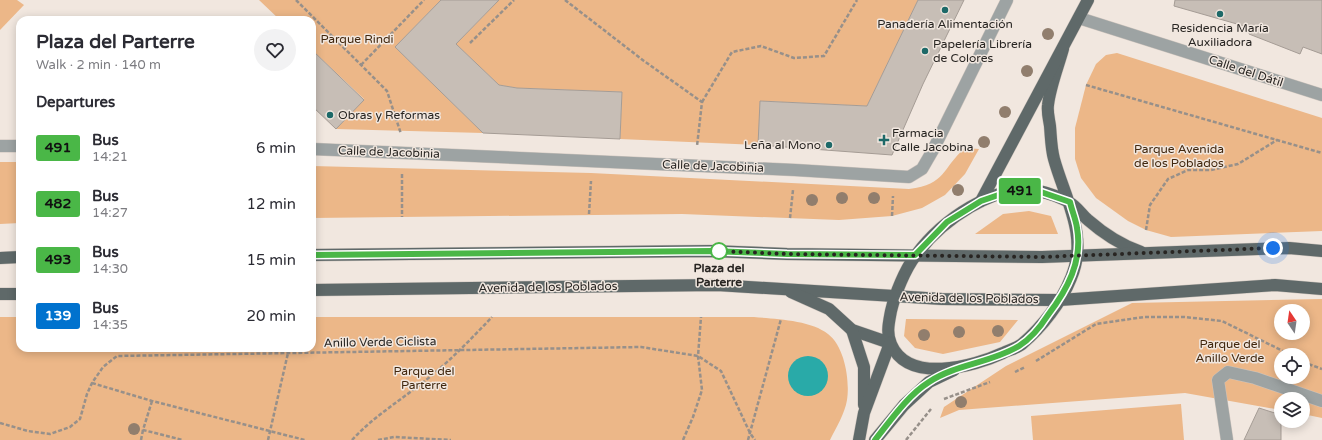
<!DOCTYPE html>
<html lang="en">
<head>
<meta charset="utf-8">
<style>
	:root { --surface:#fff; --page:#f2f2f3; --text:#2b2b33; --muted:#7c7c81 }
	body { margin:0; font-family:"Varela Round",sans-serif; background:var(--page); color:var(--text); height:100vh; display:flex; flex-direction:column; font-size:15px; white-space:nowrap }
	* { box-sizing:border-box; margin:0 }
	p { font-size:13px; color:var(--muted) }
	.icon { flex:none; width:22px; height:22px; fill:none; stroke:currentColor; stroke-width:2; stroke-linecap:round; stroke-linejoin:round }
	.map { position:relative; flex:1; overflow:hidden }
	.details { position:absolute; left:16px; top:16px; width:300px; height:336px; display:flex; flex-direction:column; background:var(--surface); border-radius:12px; box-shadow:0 2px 10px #0003 }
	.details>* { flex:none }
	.badge { padding:0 8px; border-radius:3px; font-size:14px; line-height:26px }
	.needle { width:26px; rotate:347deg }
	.buttons { position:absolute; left:1274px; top:304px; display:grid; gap:8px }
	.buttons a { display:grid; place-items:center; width:36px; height:36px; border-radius:50%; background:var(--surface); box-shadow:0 2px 10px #0003; font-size:20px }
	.you { position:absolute; width:20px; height:20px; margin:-10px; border:3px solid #fff; border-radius:50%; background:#1a73e8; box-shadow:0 0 0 6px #1a73e833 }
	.map>.badge { position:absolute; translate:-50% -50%; box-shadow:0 0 0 2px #fff }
	h2 { padding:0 20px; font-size:15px; line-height:36px }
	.round { display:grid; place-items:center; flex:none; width:42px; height:42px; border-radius:21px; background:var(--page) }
	.headline { display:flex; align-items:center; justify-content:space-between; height:68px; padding:0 20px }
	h1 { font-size:19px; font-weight:700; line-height:30px }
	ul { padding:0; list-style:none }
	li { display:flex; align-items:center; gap:12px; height:56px; padding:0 20px }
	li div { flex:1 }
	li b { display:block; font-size:15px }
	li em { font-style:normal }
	li .badge { min-width:44px; font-weight:700; text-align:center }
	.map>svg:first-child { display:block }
	.green { fill:#ecb788; fill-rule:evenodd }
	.water { fill:#29aaa8 }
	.building { fill:#c7beb6; stroke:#a59c95 }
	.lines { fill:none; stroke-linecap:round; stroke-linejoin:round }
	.street-casing { stroke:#cdc4bd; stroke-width:13 }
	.primary-casing { stroke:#cdc4bd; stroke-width:13 }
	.path { stroke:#97908a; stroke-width:2.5; stroke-dasharray:4 2; stroke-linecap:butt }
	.street { stroke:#9da3a3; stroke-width:12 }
	.primary { stroke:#5f6969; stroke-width:12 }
	.tree { fill:#917e6d }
	.line-casing { stroke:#fff; stroke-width:9 }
	.line { stroke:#4ab747; stroke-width:6 }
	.walk { stroke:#282522; stroke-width:4; stroke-dasharray:0 7.2 }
	.poi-dot { fill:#1d6968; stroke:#f1e7df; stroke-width:1.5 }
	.stop-dot { fill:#fff; stroke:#4ab747; stroke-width:2 }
	.labels { text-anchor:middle; stroke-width:3; stroke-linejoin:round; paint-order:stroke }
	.poi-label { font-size:12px; fill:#282522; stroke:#f1e7df; text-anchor:start }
	.park-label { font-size:12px; fill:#42280f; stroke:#f1e7df }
	.street-label { font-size:12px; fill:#282522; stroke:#f1e7df }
	.stop-label { font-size:12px; font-weight:bold; fill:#282522; stroke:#f1e7df }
</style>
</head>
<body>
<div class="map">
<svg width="1322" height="440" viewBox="0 0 1322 440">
	<rect width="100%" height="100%" fill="#f1e7df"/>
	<g class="green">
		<polygon points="0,0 17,0 24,5 0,30"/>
		<polygon points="259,0 441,0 395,47 483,133 336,129 364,99 312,50 312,20 280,20"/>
		<polygon points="499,0 918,0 867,106 761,101 758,145 620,139 622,92 517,88 499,85 456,44"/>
		<polygon points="1117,53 1322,118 1322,231 1171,237 1146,230 1128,221 1096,198 1081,178 1075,159 1075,128 1086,85 1096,64 1106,55"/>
		<path d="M 965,148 L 979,149 L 965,174 L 945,195 L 922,208 L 892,216 L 839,220 L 682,214 L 312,218 L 312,166 L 591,173 L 909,189 C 947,184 941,169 965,148 Z"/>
		<polygon points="0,162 20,162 20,223 0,224"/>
		<polygon points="1029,211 1051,216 1058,234 975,234 1003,214"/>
		<path d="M 1322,299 L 1322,418 L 1303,414 L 1303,399 L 1281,399 L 1281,410 L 1185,393 L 959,410 L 940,418 L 944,407 L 1006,366 L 1132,303 ZM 1281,311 L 1303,311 L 1303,333 L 1281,333 ZM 1281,355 L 1303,355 L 1303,377 L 1281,377 Z"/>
		<path d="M 0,317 L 20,317 L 20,348 L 312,348 L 312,317 L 754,317 C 775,319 811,320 828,334 C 845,347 850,381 847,400 C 845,413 836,428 830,440 L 0,440 Z"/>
		<polygon points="906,319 1018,320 1000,342 943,354 915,348 904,336"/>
		<polygon points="1181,404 1184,440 1033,440 1031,416"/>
	</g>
	<circle class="water" cx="808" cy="376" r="20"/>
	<g class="building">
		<polygon points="441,0 499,0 456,44 499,85 517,88 622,92 620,139 483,133 395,47"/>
		<polygon points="918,0 964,0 923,84 892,155 758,145 760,101 867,106"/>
		<polygon points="1175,0 1322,0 1322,54 1303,47 1300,54 1249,34 1251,28 1174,6"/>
		<polygon points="312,50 364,100 336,129 312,106"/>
		<polygon points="1259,408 1281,415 1281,440 1244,440"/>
	</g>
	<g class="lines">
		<defs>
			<g id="street">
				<polyline points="1079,18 1322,95"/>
				<polyline points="0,146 20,146"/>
				<polyline points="312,149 795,170 909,177 922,169 933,150 1007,0"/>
				<polyline points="1227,440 1218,380 1228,372 1255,378 1322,401"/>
			</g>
			<g id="primary">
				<path d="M 1063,49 C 1058,67 1050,87 1048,105 C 1047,112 1049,119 1050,126 C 1051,137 1051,148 1054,159 C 1065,199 1089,236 1071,278 C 1061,303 1042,327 1022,344 C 1017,348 1009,350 1003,353 C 973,367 908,384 891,344 C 886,333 889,322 891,311 C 895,294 905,269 916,255 C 941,221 995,182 1039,191 C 1048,193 1063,198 1070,203 C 1077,207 1082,215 1088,220 C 1104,234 1121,245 1141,252"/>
				<polyline points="981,201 1088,0"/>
				<polyline points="312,255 711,251 787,254 1042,257 1289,248 1322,251"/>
				<polyline points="0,258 20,257"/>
				<polyline points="312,290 717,285 942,299 1060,300 1275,285 1322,289"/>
				<polyline points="791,292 829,309 852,330 890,343"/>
				<polyline points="0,294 20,294"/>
				<polyline points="852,330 864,367 864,405"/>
				<polyline points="859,440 864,413 890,343"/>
				<polyline points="875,440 904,405 929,382 954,370"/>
			</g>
		</defs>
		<use href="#street" class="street-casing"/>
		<use href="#primary" class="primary-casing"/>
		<g class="path">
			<polyline points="296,0 387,91 401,134"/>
			<polyline points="565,0 644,61 702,102 697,146"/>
			<polyline points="470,43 514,0"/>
			<polyline points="361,65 424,0"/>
			<polyline points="1086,85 1322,153"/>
			<polyline points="702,102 732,52 761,46 794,58 824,56 857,0"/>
			<polyline points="402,174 402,217"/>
			<polyline points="589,214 591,181"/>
			<polyline points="892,216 893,196"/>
			<polyline points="790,218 793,190"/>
			<polyline points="1146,230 1150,205 1168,179 1188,170 1211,170 1238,164 1277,140"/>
			<polyline points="1036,361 1096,324 1144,317 1184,317 1222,321 1291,355"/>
			<polyline points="1303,362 1322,369"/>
			<polyline points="1015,372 1025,367"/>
			<polyline points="92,383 152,401 305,440"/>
			<polyline points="944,399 990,382"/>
			<polyline points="152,401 143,430 183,440"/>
			<polyline points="0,423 28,431 50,434 70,427 80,419 87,394 92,383 103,367 117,356 641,347 698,356 721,371 750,433 755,440"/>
			<polyline points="141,440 143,430"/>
			<polyline points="268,440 288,353"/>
			<path d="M 352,440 C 373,417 401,400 426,380 C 450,361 471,339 492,317"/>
			<polyline points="378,440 394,437 451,440"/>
			<polyline points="683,440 693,417 702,390 698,356 701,317"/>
			<polyline points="748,440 781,319"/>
			<polyline points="906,440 931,409"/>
		</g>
		<use href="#street" class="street"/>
		<use href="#primary" class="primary"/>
	</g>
	<g class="tree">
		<circle cx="1048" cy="34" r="6"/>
		<circle cx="1027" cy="71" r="6"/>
		<circle cx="1005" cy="112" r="6"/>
		<circle cx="984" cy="142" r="6"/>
		<circle cx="958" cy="190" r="6"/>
		<circle cx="842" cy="198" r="6"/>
		<circle cx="874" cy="198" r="6"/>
		<circle cx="812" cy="200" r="6"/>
		<circle cx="998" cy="331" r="6"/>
		<circle cx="959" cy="332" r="6"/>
		<circle cx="924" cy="335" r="6"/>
		<circle cx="961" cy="402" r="6"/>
		<circle cx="134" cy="429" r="6"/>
	</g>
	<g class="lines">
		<defs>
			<path id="line" d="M 312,255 L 711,251 L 787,254 L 915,255 L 947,222 L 981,201 L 1010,191 L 1038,191 L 1070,202 C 1072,211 1076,220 1077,228 C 1083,261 1067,290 1048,315 C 1041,326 1030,339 1019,346 C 991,363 956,364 929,382 C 907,396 891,420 875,440"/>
		</defs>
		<use href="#line" class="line-casing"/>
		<use href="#line" class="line"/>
		<polyline class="walk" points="719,251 787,254 1042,257 1273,248"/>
	</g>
	<g class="poi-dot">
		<circle cx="945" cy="10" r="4"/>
		<circle cx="1220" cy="14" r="4"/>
		<circle cx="925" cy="51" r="4"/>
		<circle cx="330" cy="115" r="4"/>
		<path d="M882 134h4v4h4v4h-4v4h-4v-4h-4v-4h4z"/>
		<circle cx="829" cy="145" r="4"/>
	</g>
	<circle class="stop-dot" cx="719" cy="251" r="8"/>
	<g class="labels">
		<g class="poi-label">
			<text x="945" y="28" text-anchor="middle">Panadería Alimentación</text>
			<text x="1220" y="32" text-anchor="middle">Residencia María<tspan x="1220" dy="14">Auxiliadora</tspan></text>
			<text x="933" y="48">Papelería Librería<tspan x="933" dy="14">de Colores</tspan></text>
			<text x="338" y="119">Obras y Reformas</text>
			<text x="892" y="137">Farmacia<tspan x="892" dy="14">Calle Jacobina</tspan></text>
			<text x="821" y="149" text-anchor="end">Leña al Mono</text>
		</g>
		<g class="park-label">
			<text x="357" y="43">Parque Rindi</text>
			<text x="1179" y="153">Parque Avenida<tspan x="1179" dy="14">de los Poblados</tspan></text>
			<text x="1230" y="348">Parque del<tspan x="1230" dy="14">Anillo Verde</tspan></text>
			<text x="424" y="375">Parque del<tspan x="424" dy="14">Parterre</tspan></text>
		</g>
		<g class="street-label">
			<text transform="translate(1246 71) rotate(18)" y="4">Calle del Dátil</text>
			<text transform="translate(389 152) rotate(2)" y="4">Calle de Jacobinia</text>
			<text transform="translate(713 166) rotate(2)" y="4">Calle de Jacobinia</text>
			<text transform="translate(548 287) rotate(-1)" y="4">Avenida de los Poblados</text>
			<text transform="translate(969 298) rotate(1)" y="4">Avenida de los Poblados</text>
			<text transform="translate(380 342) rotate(-1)" y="4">Anillo Verde Ciclista</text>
		</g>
		<g class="stop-label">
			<text x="719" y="272">Plaza del<tspan x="719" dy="14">Parterre</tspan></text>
		</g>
	</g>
</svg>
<div class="buttons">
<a><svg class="needle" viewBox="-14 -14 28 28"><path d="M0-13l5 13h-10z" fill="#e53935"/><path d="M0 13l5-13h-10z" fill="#7c7c81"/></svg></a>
<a><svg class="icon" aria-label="locate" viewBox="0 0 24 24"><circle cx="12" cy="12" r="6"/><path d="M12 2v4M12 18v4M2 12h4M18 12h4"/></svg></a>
<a><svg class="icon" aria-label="layers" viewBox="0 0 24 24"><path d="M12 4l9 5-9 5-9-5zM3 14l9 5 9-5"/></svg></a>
</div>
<div class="you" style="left:1273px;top:248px"></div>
<b class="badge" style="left:1020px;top:191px;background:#4ab747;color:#111">491</b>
<section class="details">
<div class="headline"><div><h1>Plaza del Parterre</h1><p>Walk · 2 min · 140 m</p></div><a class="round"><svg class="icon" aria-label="heart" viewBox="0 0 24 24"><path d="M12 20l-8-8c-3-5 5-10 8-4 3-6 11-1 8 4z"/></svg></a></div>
<h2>Departures</h2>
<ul>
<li><span class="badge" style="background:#4ab747;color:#111">491</span><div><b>Bus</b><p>14:21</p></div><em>6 min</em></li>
<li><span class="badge" style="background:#4ab747;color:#111">482</span><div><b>Bus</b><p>14:27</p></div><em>12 min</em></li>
<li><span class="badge" style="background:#4ab747;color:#111">493</span><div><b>Bus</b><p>14:30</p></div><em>15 min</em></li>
<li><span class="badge" style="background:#0072ce;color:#fff">139</span><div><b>Bus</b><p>14:35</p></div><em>20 min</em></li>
</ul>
</section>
</div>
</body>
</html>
